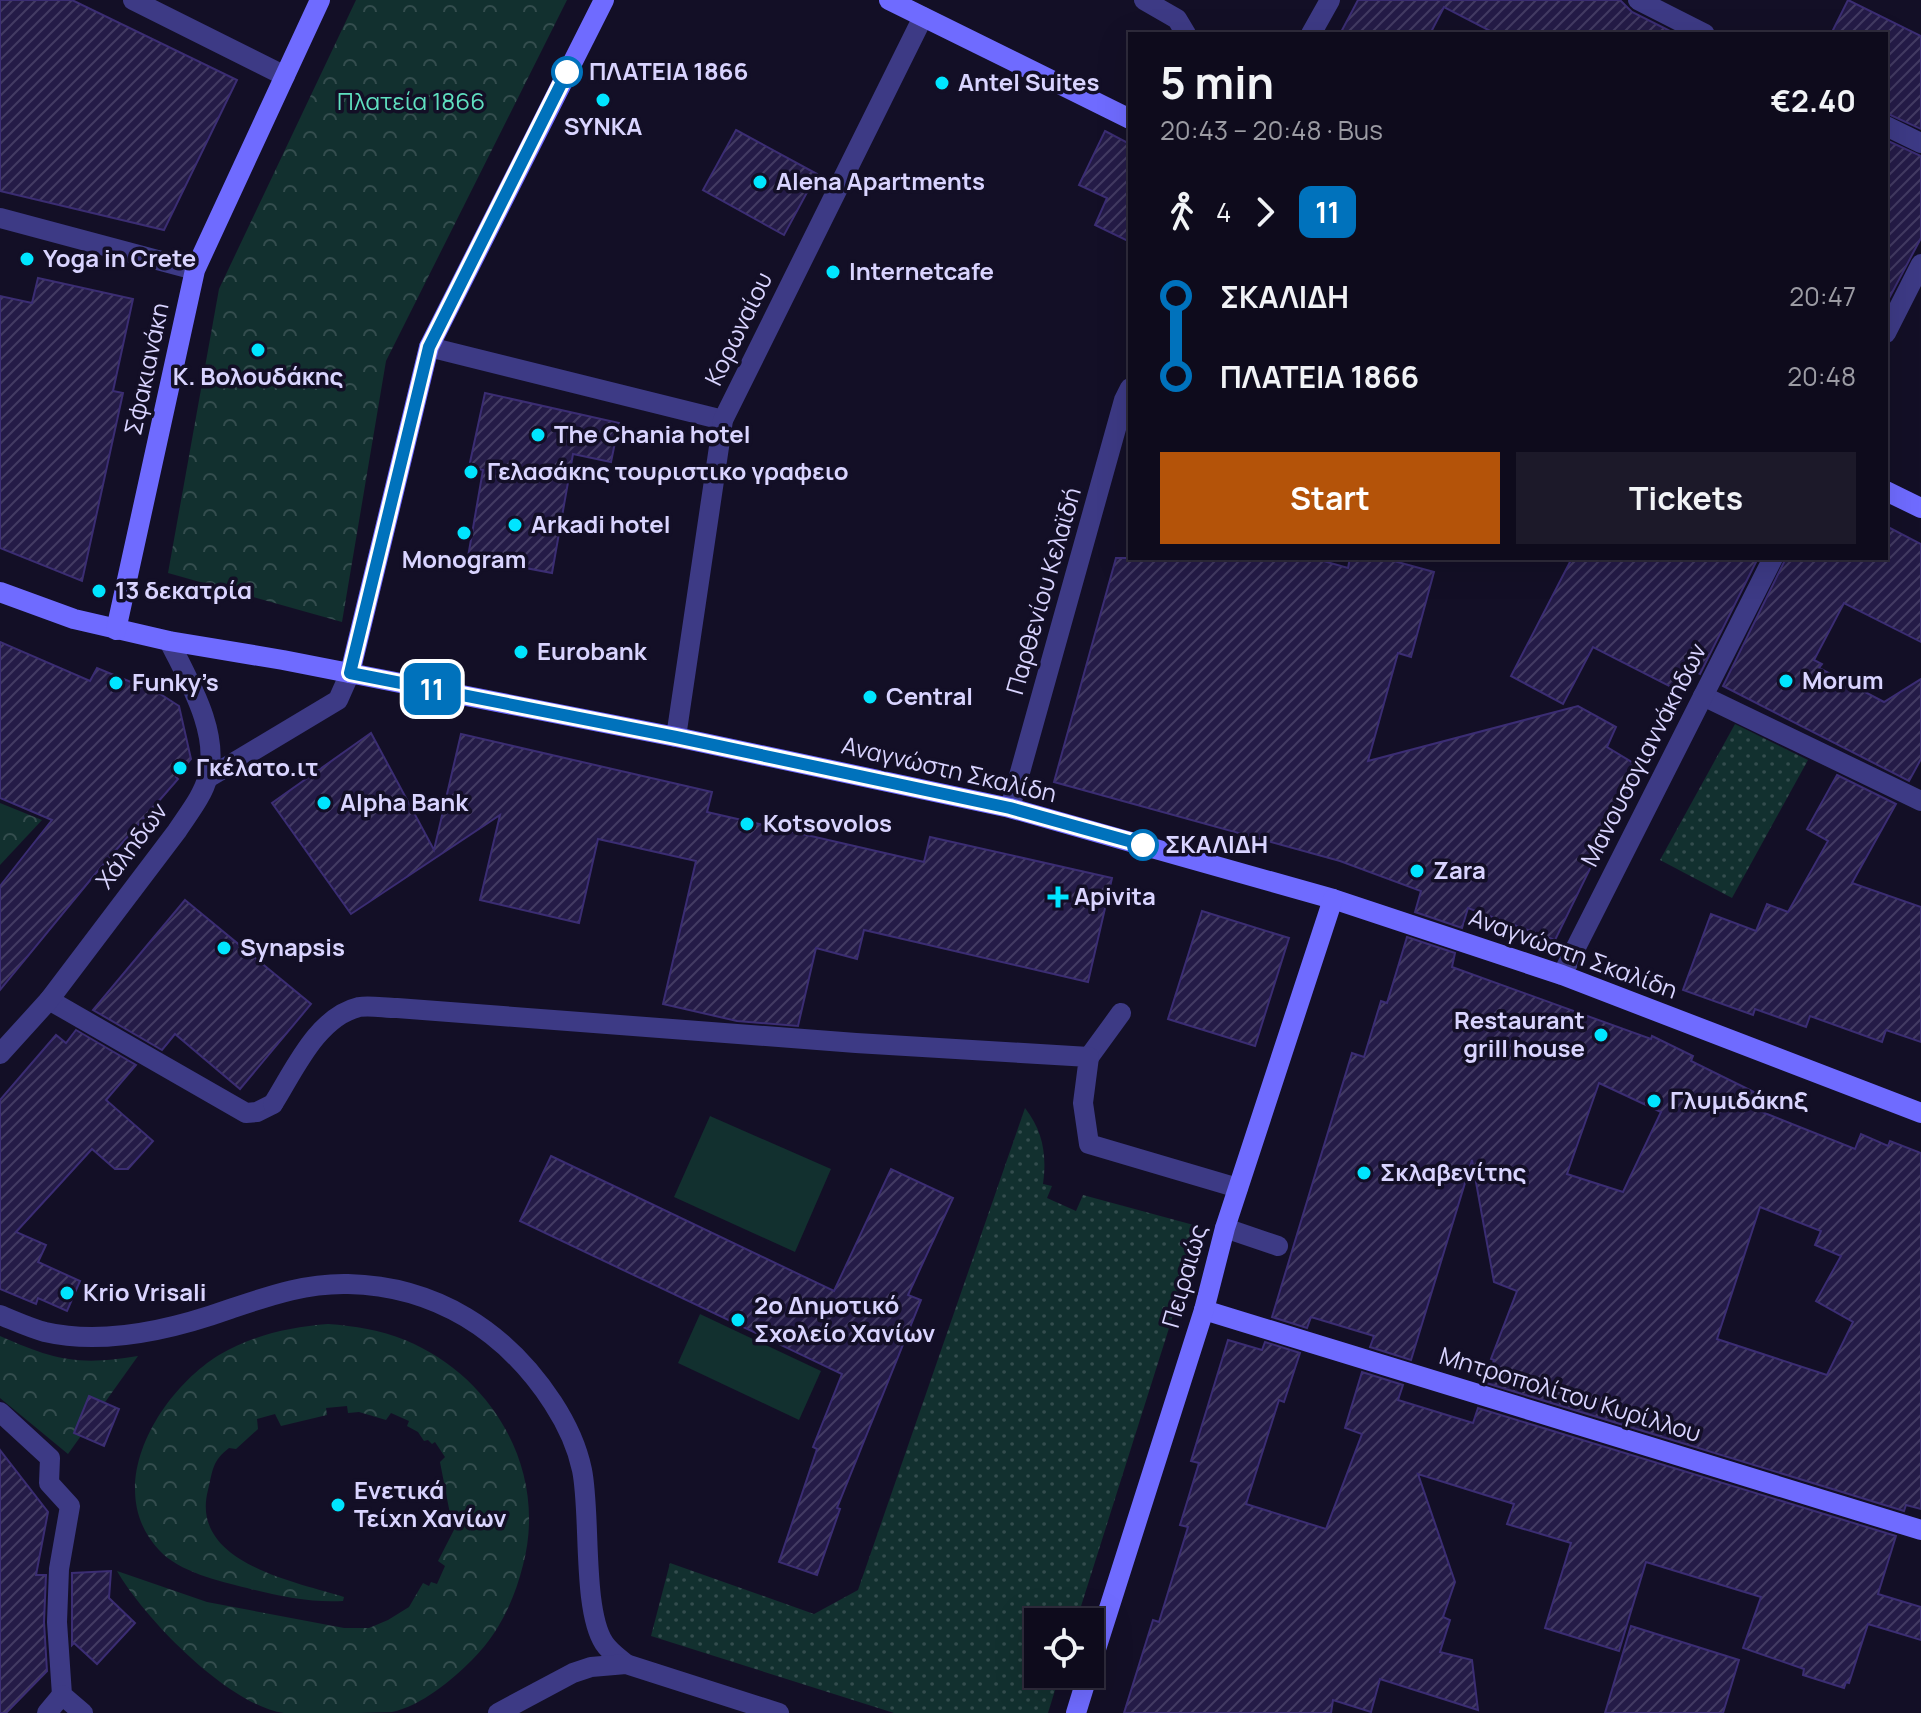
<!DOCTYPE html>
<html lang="en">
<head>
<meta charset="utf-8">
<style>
	:root { --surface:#0e0b1c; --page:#1c1929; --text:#f1f3f6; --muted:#9b9ba3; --line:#2e2b3b; --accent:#b45309 }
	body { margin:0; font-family:Manrope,sans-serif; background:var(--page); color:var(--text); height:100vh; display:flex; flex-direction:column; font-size:30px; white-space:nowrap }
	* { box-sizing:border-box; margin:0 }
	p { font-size:26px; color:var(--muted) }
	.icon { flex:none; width:44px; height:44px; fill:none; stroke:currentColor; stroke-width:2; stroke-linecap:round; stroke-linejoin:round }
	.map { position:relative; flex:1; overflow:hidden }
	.details { position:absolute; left:1128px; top:32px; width:760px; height:528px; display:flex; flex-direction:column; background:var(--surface); border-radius:0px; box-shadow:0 8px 32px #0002,0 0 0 2px var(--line) }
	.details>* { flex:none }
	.badge { padding:0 16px; border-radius:12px; font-size:28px; line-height:52px }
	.tools { position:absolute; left:1024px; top:1608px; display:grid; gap:16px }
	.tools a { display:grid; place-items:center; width:80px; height:80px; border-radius:0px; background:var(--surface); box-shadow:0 8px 32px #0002,0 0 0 2px var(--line); font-size:40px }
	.map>.badge { position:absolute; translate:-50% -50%; box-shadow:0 0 0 4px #fff }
	.legs { display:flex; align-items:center; gap:12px; height:88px; padding:0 32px; font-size:26px }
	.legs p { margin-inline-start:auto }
	.summary { display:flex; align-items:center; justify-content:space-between; height:136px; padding:0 32px }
	h1 { font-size:44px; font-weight:700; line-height:60px }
	.button { display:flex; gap:16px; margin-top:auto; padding:16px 32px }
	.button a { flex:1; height:92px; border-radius:0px; background:var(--accent); color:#fff; font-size:32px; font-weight:700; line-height:92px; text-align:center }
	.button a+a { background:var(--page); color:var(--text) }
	ul { padding:0 32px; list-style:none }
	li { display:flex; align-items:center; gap:28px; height:80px; font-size:30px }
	li i { display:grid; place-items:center; width:12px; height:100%; margin:0 10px; background:currentColor }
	li i::after { content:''; width:20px; height:20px; margin:-10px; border:6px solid; border-radius:50%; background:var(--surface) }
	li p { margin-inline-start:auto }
	li:first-child i { background:linear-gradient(#0000 50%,currentColor 0) }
	li:last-child i { background:linear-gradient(currentColor 50%,#0000 0) }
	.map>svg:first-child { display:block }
	.grass { fill:url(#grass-dots) }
	.forest { fill:url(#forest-crowns) }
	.garden { fill:#12302f }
	.building { fill:url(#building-hatch); stroke:#3b2d73; stroke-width:2; fill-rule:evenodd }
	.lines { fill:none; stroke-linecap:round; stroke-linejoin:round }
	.lane { stroke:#3d3a85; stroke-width:20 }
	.street { stroke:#3d3a85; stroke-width:20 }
	.secondary { stroke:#6f6bff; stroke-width:20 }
	.line-1-casing { stroke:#fff; stroke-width:18 }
	.line-1 { stroke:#0072bc; stroke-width:12 }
	.stop-1-dot { fill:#fff; stroke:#0072bc; stroke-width:4 }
	.poi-dot { fill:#00e5ff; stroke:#130f26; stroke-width:3 }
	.labels { text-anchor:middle; stroke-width:7; stroke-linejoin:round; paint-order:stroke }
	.stop-label { font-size:24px; font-weight:bold; fill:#d9d4ff; stroke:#130f26; text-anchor:start }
	.poi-label { font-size:24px; font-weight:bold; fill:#d9d4ff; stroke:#130f26; text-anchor:start }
	.park-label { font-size:24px; fill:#5fe0c0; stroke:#130f26 }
	.street-label { font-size:24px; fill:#d9d4ff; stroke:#130f26 }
</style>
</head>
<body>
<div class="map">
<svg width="1921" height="1713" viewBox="0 0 1921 1713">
	<defs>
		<pattern id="grass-dots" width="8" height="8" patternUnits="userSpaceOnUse" patternTransform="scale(2)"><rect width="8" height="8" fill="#12302f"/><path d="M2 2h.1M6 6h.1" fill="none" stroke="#344d4e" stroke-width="1.8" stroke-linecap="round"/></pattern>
		<pattern id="forest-crowns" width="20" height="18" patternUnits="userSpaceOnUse" patternTransform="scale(2)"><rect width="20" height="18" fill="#12302f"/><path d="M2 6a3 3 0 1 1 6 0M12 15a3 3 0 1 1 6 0" fill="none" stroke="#344d4e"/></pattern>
		<pattern id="building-hatch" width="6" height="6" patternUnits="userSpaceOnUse" patternTransform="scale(2)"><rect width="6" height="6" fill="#241b47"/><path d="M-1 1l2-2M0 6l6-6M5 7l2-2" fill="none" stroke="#433b63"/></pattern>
	</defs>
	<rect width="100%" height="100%" fill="#130f26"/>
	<g class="grass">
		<polygon points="1735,724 1808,760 1732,898 1660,860"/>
		<path d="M 1025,1108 C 1043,1131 1047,1155 1043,1184 L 1052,1186 L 1047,1198 L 1076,1211 L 1083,1195 L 1201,1227 L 1076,1622 L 1038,1622 L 1038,1674 L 1060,1674 L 1048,1713 L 894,1713 L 651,1636 L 670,1563 L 814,1614 L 858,1590 Z"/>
	</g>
	<g class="forest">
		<polygon points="356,0 567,0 386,361 342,622 168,573 219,289"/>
		<polygon points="0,803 42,820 0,865"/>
		<path d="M 328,1324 C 355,1326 380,1330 405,1340 C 493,1376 548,1471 523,1565 C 514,1601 499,1633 472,1660 C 452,1680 421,1706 392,1712 C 371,1713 342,1713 320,1713 C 308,1713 295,1713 284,1713 C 228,1705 144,1618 117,1571 L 207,1602 L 344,1628 L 369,1628 L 388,1620 L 409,1607 L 423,1583 L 429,1586 L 431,1582 L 437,1584 L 445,1566 L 438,1561 L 456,1526 L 460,1527 L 462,1520 L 450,1514 L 440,1462 L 445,1457 L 435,1442 L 432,1444 L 428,1440 L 424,1441 L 418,1432 L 407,1426 L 409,1421 L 391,1413 L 386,1420 L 359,1412 L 348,1413 L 347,1406 L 326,1408 L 327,1415 L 281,1426 L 275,1414 L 257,1419 L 258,1429 L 236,1449 L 229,1448 C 212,1461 213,1470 208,1490 C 189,1563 296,1582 344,1597 L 343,1601 C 312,1603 278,1596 247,1588 C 219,1581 179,1572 159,1550 C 101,1488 159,1392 219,1355 C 253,1335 290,1327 328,1324 Z"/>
		<path d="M 0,1336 C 54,1360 78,1366 138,1356 L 68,1454 L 0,1398 Z"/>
	</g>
	<g class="garden">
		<polygon points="710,1116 831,1169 795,1252 674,1197"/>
		<polygon points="700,1314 821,1371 799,1420 678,1363"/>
	</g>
	<g class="building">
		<polygon points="0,0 72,0 237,80 164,230 0,191"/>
		<polygon points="1358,0 1620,0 1632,12 1676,34 1496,34 1444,7 1430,34 1340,34"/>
		<polygon points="1848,0 1921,36 1921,129 1886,113 1886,34 1831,34"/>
		<polygon points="736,130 817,174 784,235 703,190"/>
		<polygon points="1105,131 1130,144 1130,242 1095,225 1107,198 1079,185"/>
		<polygon points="1886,140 1921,156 1921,238 1886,304"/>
		<polygon points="38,278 133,299 113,391 123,393 82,581 0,548 0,296 32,303"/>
		<polygon points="485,393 619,423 611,462 573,454 552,573 468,557 483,470 469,467"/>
		<polygon points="1886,526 1921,544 1921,642 1844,603 1814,660 1822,664 1819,668 1884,702 1921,679 1921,759 1909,781 1723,686 1786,558 1886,558"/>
		<polygon points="1116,558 1313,558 1348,568 1350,558 1383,558 1434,572 1411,657 1398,653 1368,761 1578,706 1616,727 1607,747 1640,767 1555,940 1468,908 1462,928 1415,912 1421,891 1340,861 1054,782"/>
		<polygon points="1572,558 1758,558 1700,674 1690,669 1679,691 1593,647 1563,704 1511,676"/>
		<polygon points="0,642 90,681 97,668 160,694 179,706 191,759 176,777 178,779 96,873 0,990 0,886 52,820 0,798"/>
		<polygon points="371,733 434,850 461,734 712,792 707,812 924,862 930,837 1112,878 1088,982 864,930 857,959 816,948 798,1026 737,1021 663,1004 696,861 598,839 579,923 480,900 500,815 351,914 272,803"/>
		<polygon points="1837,775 1896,804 1852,883 1921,907 1921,1042 1886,1030 1882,1042 1810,1016 1806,1027 1755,1009 1753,1015 1683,990 1711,914 1756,931 1767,904 1788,912 1828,841 1807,829"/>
		<polygon points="185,900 311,1004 240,1089 175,1034 162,1050 93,1010"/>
		<polygon points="1202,911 1289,938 1255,1046 1168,1019"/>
		<path d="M 1407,937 L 1455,953 L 1452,967 L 1651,1039 L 1652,1036 L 1693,1056 L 1691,1061 L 1758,1094 L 1752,1108 L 1855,1149 L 1861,1134 L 1888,1146 L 1890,1141 L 1921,1153 L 1921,1509 L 1906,1505 L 1904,1511 L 1486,1383 L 1494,1360 L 1491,1359 L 1517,1291 L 1494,1282 L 1472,1160 L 1411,1360 L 1370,1347 L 1374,1336 L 1311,1317 L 1307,1328 L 1272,1317 L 1352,1053 L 1364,1057 L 1381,1001 L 1387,1003 ZM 1599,1083 L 1661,1112 L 1623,1192 L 1567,1174 ZM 1760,1207 L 1821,1231 L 1815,1245 L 1841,1256 L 1816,1301 L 1853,1322 L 1827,1375 L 1717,1339 Z"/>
		<polygon points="76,1030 136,1065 106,1100 153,1141 128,1169 115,1169 92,1149 16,1232 46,1245 38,1262 80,1281 67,1311 38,1298 36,1304 0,1289 0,1100 56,1035 66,1043"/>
		<polygon points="551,1156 834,1291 891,1169 953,1198 908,1295 921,1300 837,1508 840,1509 817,1575 779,1562 817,1449 813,1447 842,1374 520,1221"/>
		<polygon points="1228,1340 1262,1350 1265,1342 1300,1353 1284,1402 1279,1400 1246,1504 1326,1529 1362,1434 1345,1428 1362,1372 1403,1385 1398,1400 1473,1423 1478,1408 1896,1536 1878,1594 1921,1607 1921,1640 1868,1624 1849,1683 1846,1682 1844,1688 1803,1675 1804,1669 1743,1648 1761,1597 1646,1562 1619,1651 1545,1628 1571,1543 1507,1524 1514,1504 1418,1474 1455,1582 1443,1617 1450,1620 1440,1652 1472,1660 1478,1710 1380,1679 1371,1712 1333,1700 1331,1713 1124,1713 1153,1620 1159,1622 1188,1527 1180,1525 1199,1463 1191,1461"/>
		<polygon points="89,1396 119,1409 104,1446 74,1433"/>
		<polygon points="0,1450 48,1512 36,1575 46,1575 44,1622 47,1671 6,1713 0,1713"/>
		<polygon points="111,1571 109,1598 135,1623 97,1664 74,1643 72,1645 72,1573"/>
		<polygon points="1631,1626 1739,1660 1723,1713 1605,1713"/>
	</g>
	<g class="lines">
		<g class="lane">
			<polyline points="1144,0 1177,19 1186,34"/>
			<polyline points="0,218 195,270"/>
			<polyline points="1703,696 1921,801"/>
			<polyline points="49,1000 246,1113 257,1112 273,1104"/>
			<polyline points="1089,1057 1121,1013"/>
			<polyline points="1225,1228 1278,1246"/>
		</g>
		<g class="street">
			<polyline points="133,0 285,76"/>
			<polyline points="1638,0 1705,34"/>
			<polyline points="1311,34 1330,0"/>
			<polyline points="1886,126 1921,143"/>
			<polyline points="1886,333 1921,264"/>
			<polyline points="429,347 723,420"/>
			<polyline points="676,737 723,420 923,17"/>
			<polyline points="208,778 338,700 350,673"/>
			<polyline points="1010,808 1124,400 1130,388"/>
			<polyline points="1562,975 1773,558"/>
			<path d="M 0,1054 L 49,1000 L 177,831 C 188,814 203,796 208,776 C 220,732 188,680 169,641"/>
			<path d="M 273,1104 C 294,1071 317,1017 359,1007 C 370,1005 385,1008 397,1008 L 856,1043 L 1089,1057 L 1083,1103 L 1089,1144 L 1238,1188"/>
			<path d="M 0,1315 C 15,1321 30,1328 45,1332 C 105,1346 174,1329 230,1309 C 269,1296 305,1283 348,1284 C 436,1286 506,1331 553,1403 C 566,1423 577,1446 582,1470 C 591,1514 582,1609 604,1643 C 609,1651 619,1658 626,1664"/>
			<polyline points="0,1412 50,1458 49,1483 70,1506 59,1569 57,1622 62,1695 83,1713"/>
			<polyline points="47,1713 62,1695"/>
			<polyline points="498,1713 573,1673 591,1667 626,1664 779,1713"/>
		</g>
		<g class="secondary">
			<polyline points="889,0 1130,119"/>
			<polyline points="1886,491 1921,508"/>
			<polyline points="0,592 74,619 169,641 283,660 676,737 1010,808 1333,899 1562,975 1921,1113"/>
			<polyline points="116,630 195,270 320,0"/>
			<polyline points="350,673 429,347 604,0"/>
			<polyline points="1204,1310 1921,1530"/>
			<polyline points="1090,1668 1204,1310 1225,1228 1333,899"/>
			<polyline points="1076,1713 1088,1674"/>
		</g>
	</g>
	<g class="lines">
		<defs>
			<polyline id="line-1" points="567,72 429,347 350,673 676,737 1010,808 1143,845"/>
		</defs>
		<use href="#line-1" class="line-1-casing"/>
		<use href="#line-1" class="line-1"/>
	</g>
	<g class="stop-1-dot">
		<circle cx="567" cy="72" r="14"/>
		<circle cx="1143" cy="845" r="14"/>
	</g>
	<g class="poi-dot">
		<circle cx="942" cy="83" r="8"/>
		<circle cx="603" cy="100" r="8"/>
		<circle cx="760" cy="182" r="8"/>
		<circle cx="27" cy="259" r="8"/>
		<circle cx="833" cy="272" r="8"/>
		<circle cx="258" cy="350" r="8"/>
		<circle cx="538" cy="435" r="8"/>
		<circle cx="471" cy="472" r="8"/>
		<circle cx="515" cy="525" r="8"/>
		<circle cx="464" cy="533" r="8"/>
		<circle cx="99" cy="591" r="8"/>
		<circle cx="521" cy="652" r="8"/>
		<circle cx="1786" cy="681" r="8"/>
		<circle cx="116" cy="683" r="8"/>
		<circle cx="870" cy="697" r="8"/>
		<circle cx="180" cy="768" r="8"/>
		<circle cx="324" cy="803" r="8"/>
		<circle cx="747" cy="824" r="8"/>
		<circle cx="1417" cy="871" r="8"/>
		<path d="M1054 885h8v8h8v8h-8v8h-8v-8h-8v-8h8z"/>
		<circle cx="224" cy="948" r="8"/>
		<circle cx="1601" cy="1035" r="8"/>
		<circle cx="1654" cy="1101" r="8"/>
		<circle cx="1364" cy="1173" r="8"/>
		<circle cx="67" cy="1293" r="8"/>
		<circle cx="738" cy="1320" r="8"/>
		<circle cx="338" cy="1505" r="8"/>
	</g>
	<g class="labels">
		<g class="stop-label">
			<text x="589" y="80">ΠΛΑΤΕΙΑ 1866</text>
			<text x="1165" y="853">ΣΚΑΛΙΔΗ</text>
		</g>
		<g class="poi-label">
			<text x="958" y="91">Antel Suites</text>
			<text x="603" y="135" text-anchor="middle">SYNKA</text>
			<text x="776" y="190">Alena Apartments</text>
			<text x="43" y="267">Yoga in Crete</text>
			<text x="849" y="280">Internetcafe</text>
			<text x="258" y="385" text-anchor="middle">Κ. Βολουδάκης</text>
			<text x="554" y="443">The Chania hotel</text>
			<text x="487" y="480">Γελασάκης τουριστικο γραφειο</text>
			<text x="531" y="533">Arkadi hotel</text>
			<text x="464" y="568" text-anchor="middle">Monogram</text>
			<text x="115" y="599">13 δεκατρία</text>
			<text x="537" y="660">Eurobank</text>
			<text x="1802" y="689">Morum</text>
			<text x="132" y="691">Funky’s</text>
			<text x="886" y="705">Central</text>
			<text x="196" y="776">Γκέλατο.ιτ</text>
			<text x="340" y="811">Alpha Bank</text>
			<text x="763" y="832">Kotsovolos</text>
			<text x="1433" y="879">Zara</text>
			<text x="1074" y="905">Apivita</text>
			<text x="240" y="956">Synapsis</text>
			<text x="1585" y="1029" text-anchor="end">Restaurant<tspan x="1585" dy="28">grill house</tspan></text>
			<text x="1670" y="1109">Γλυμιδάκηξ</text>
			<text x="1380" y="1181">Σκλαβενίτης</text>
			<text x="83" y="1301">Krio Vrisali</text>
			<text x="754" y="1314">2ο Δημοτικό<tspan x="754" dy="28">Σχολείο Χανίων</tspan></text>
			<text x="354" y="1499">Ενετικά<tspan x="354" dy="28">Τείχη Χανίων</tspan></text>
		</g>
		<g class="park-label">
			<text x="411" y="110">Πλατεία 1866</text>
		</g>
		<g class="street-label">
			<text transform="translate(739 329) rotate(-64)" y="8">Κορωναίου</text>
			<text transform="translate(147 369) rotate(-78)" y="8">Σφακιανάκη</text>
			<text transform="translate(1044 591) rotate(-74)" y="8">Παρθενίου Κελαϊδή</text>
			<text transform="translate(1644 755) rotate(-63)" y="8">Μανουσογιαννάκηδων</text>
			<text transform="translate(949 770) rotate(13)" y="8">Αναγνώστη Σκαλίδη</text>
			<text transform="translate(132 846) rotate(-53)" y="8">Χάληδων</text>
			<text transform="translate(1573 954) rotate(20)" y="8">Αναγνώστη Σκαλίδη</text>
			<text transform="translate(1185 1276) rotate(-74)" y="8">Πειραιώς</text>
			<text transform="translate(1570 1395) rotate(17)" y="8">Μητροπολίτου Κυρίλλου</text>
		</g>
	</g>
</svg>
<div class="tools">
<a><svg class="icon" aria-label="locate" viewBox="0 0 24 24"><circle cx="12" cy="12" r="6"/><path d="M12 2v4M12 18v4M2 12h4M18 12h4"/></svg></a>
</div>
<b class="badge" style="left:432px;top:689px;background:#0072bc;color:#fff">11</b>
<section class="details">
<div class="summary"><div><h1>5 min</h1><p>20:43 – 20:48 · Bus</p></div><b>€2.40</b></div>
<div class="legs"><svg class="icon" aria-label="walk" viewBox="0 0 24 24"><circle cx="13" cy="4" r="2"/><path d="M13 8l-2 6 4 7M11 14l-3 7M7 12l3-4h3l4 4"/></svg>4<svg class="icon" aria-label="forward" viewBox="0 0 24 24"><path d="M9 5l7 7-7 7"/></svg><b class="badge" style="background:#0072bc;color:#fff">11</b></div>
<ul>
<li><i style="color:#0072bc"></i><b>ΣΚΑΛΙΔΗ</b><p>20:47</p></li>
<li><i style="color:#0072bc"></i><b>ΠΛΑΤΕΙΑ 1866</b><p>20:48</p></li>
</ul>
<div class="button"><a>Start</a><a>Tickets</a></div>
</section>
</div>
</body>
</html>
